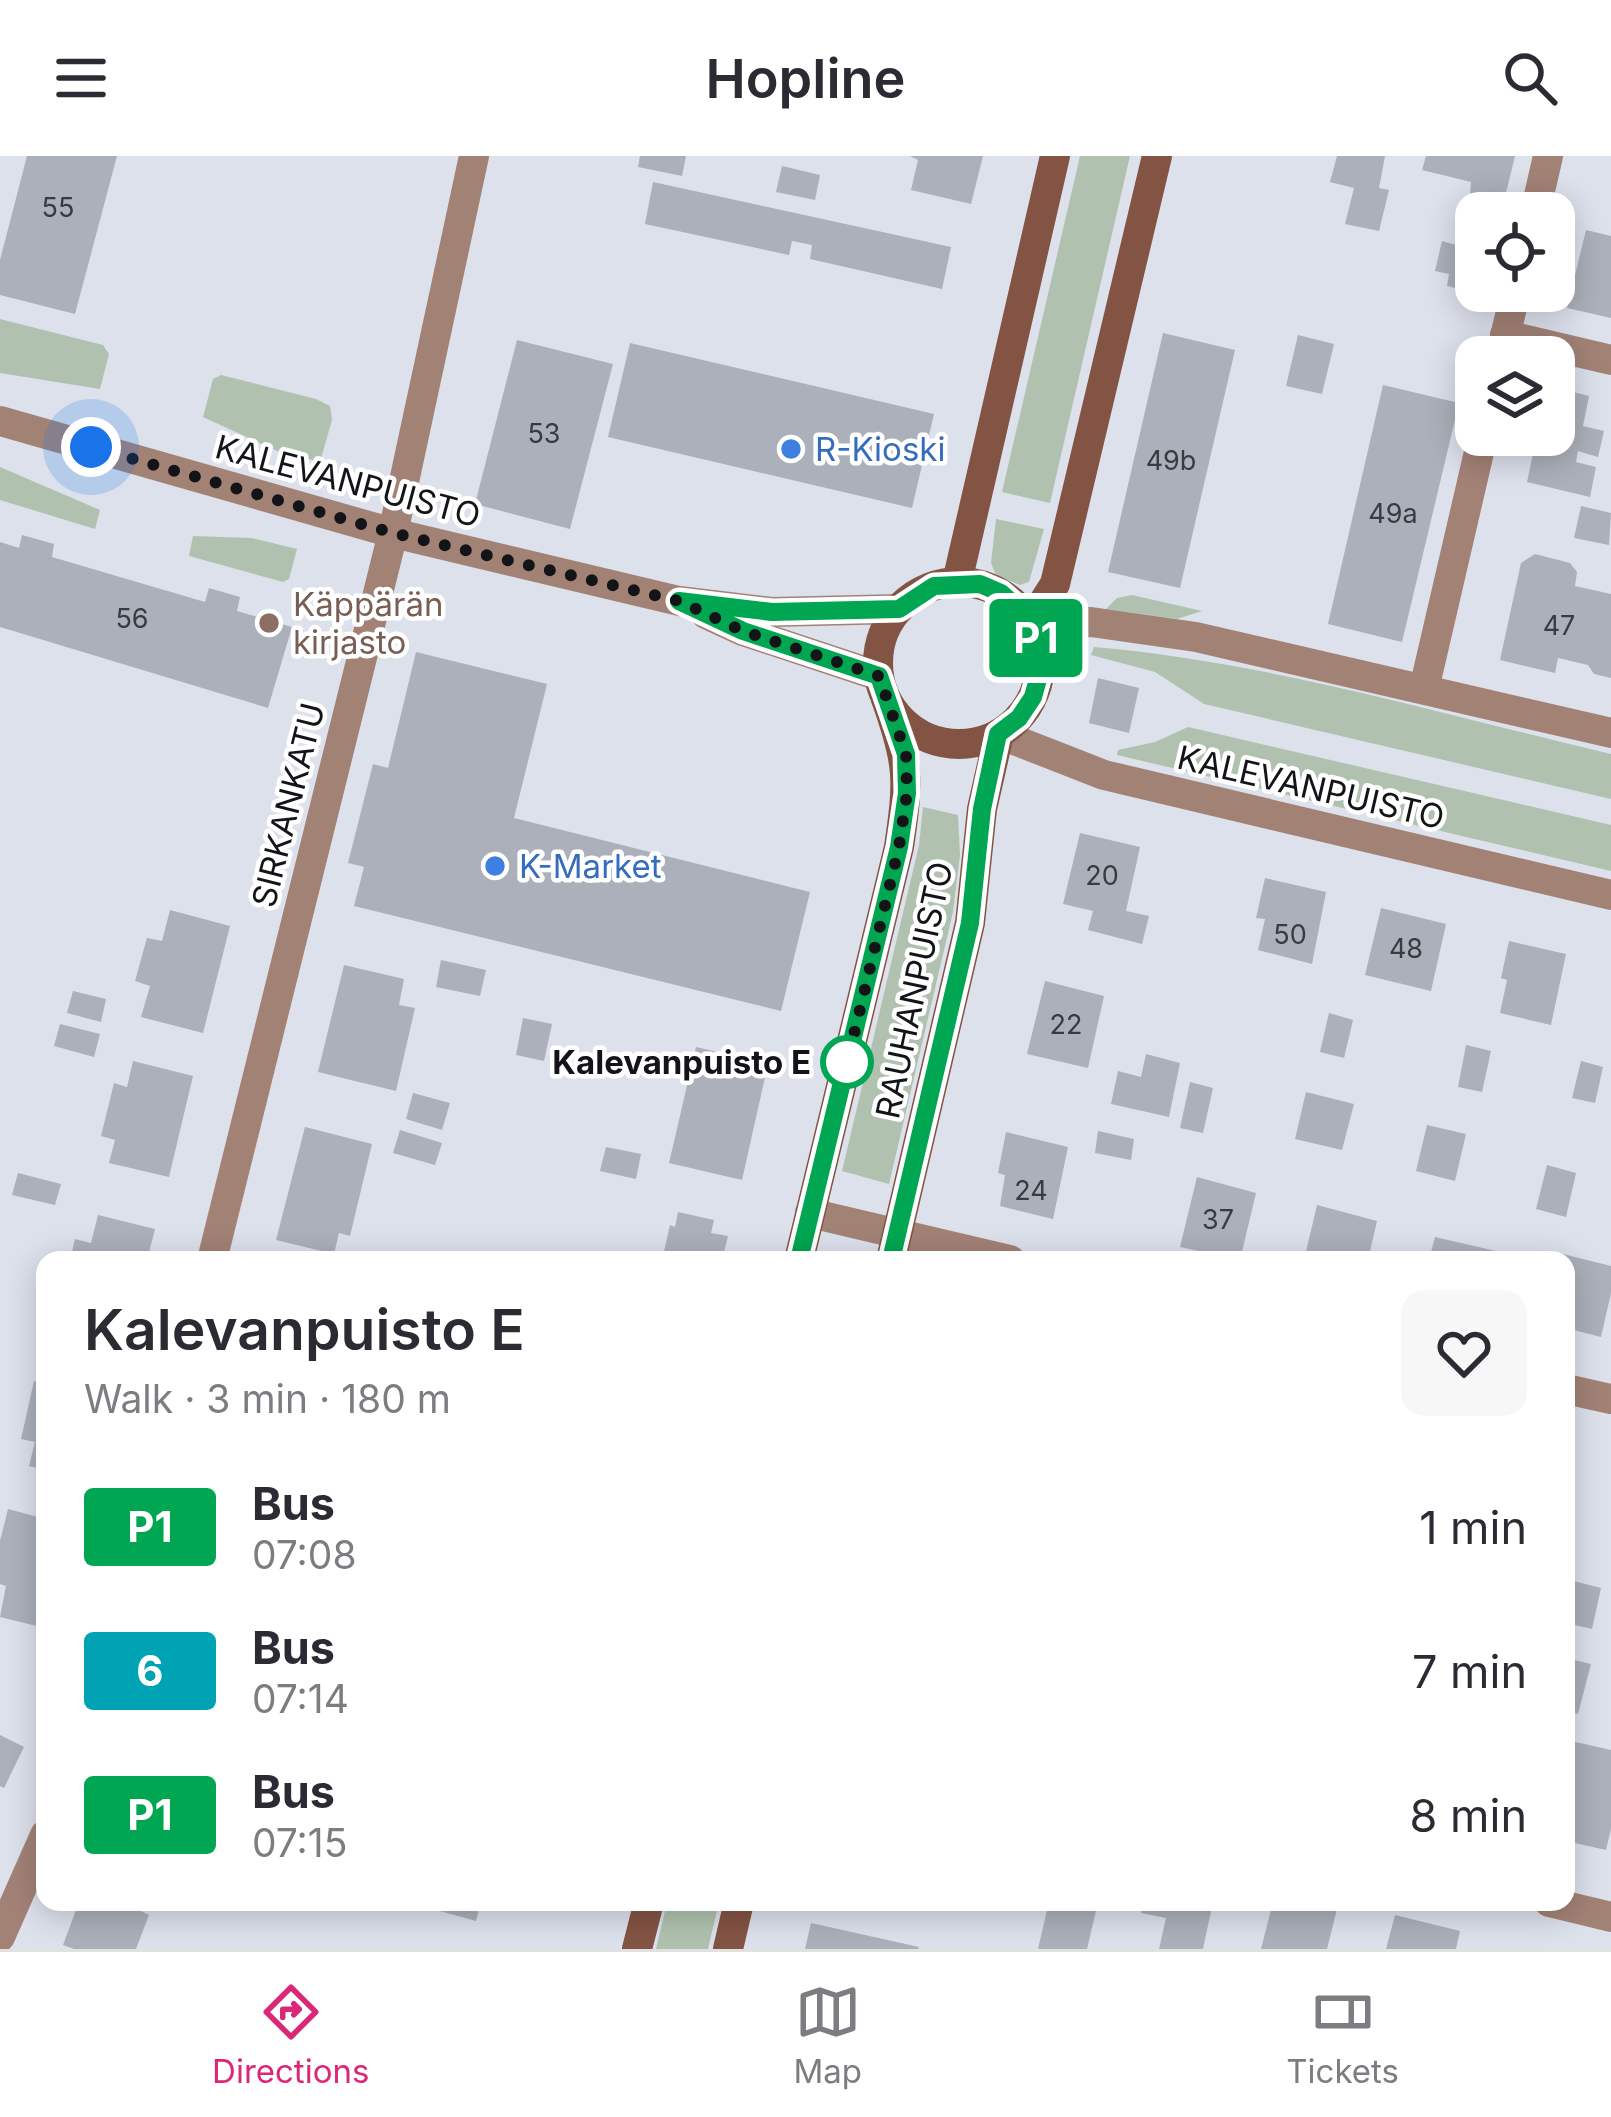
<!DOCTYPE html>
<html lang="en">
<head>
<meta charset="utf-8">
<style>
	:root { --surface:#fff; --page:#f7f7f7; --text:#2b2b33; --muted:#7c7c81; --line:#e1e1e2; --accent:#db2777 }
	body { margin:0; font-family:Inter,sans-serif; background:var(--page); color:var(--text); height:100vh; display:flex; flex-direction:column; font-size:45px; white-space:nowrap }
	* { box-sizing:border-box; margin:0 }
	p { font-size:39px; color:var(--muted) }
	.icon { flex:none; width:66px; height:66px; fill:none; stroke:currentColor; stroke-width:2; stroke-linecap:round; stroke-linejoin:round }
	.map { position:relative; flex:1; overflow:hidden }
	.panel { position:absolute; left:36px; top:1095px; width:1539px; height:660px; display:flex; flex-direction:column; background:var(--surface); border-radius:24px; box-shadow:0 6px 30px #0003 }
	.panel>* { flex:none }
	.badge { padding:0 24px; border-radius:9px; font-size:42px; line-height:78px }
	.controls { position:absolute; left:1455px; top:36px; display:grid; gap:24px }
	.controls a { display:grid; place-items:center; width:120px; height:120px; border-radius:24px; background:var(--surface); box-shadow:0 6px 30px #0003; font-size:60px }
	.you { position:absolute; width:60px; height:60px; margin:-30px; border:9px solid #fff; border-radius:50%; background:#1a73e8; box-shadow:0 0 0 18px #1a73e833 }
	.map>.badge { position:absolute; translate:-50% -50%; box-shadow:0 0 0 6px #fff }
	.round { display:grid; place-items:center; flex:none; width:126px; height:126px; border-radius:24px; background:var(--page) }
	.summary { display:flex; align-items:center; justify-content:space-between; height:204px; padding:0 48px }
	h1 { font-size:57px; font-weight:600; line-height:90px }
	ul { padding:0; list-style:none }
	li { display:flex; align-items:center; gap:36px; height:144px; padding:0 48px }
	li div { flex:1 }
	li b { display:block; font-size:45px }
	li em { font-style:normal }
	li .badge { min-width:132px; font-weight:700; text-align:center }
	header { display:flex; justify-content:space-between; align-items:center; height:156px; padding:0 48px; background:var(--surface); font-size:54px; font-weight:600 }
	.menu { display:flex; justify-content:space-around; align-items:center; height:168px; border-top:3px solid var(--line); background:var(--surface); font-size:33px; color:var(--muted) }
	.menu a { display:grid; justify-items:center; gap:6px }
	.menu .active { color:var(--accent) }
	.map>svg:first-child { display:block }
	.green { fill:#b0c2af }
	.building { fill:#acb0ba }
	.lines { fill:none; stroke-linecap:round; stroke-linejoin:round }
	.street { stroke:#a38276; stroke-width:30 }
	.secondary { stroke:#835444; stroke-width:30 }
	.line-casing { stroke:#fff; stroke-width:27 }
	.line { stroke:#00a651; stroke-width:18 }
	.walk { stroke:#131418; stroke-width:12; stroke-dasharray:0 21.6 }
	.shop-dot { fill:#3f7fe0; stroke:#fff; stroke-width:4.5 }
	.education-dot { fill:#8d6e63; stroke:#fff; stroke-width:4.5 }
	.stop-dot { fill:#fff; stroke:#00a651; stroke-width:6 }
	.labels { text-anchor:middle; stroke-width:9; stroke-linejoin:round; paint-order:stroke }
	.number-label { font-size:27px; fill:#393b40 }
	.shop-label { font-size:33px; fill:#366cbe; stroke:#fff; text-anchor:start }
	.street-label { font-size:33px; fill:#131418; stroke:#fff }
	.education-label { font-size:33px; fill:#785e54; stroke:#fff; text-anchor:start }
	.stop-label { font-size:33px; font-weight:bold; fill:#131418; stroke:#fff; text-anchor:end }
</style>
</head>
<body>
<header><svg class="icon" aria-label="menu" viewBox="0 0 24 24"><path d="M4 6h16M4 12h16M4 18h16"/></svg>Hopline<svg class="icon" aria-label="search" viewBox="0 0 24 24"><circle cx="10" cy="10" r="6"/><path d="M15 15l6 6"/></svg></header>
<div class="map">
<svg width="1611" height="1793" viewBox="0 0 1611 1793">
	<rect width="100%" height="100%" fill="#dde1ec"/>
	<g class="green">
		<polygon points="1080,0 1130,0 1050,347 1002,336"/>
		<polygon points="0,163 103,189 109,198 100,233 0,217"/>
		<polygon points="221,219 316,243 330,250 332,264 320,306 277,295 203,261 213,223"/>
		<polygon points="0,311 100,354 95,373 0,344"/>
		<polygon points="996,363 1044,373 1029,426 1020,429 996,419 991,407"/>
		<polygon points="193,380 252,382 297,393 289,423 283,426 189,400"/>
		<polygon points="1132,439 1202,455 1177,463 1106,453 1117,442"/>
		<path d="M 1094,491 C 1269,506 1440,558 1611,598 L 1611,643 L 1204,548 L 1155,516 L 1091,499 Z"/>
		<polygon points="1188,571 1611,669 1611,715 1117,599 1118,594 1155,586"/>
		<polygon points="923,651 958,659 960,699 953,756 889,1028 842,1015 919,689"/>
		<polygon points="667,1746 719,1746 708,1793 656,1793"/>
	</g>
	<g class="building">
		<polygon points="27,0 117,0 75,158 0,139 0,104"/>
		<polygon points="640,0 686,0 682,20 638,11"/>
		<polygon points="910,0 983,0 971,48 911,34 918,4"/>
		<polygon points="1337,0 1385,0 1379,32 1389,34 1379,75 1345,68 1354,32 1330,26"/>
		<polygon points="1426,0 1515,0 1504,45 1470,38 1471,26 1422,14"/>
		<polygon points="782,10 820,19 815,44 776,36"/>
		<polygon points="653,26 951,91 942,133 810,103 812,89 792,85 789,99 645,68"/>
		<polygon points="1463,62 1476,65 1476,137 1447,130 1449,118 1435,115 1442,85 1456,89"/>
		<polygon points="1586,74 1611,80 1611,162 1567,152"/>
		<polygon points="1163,177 1235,194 1180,432 1108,416"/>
		<polygon points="1298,179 1334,188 1322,238 1286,230"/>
		<polygon points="517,184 613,208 570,373 475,348"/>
		<polygon points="630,187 934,258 912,352 608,281"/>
		<polygon points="1383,229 1459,247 1402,486 1328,468"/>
		<polygon points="1554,231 1589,240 1583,270 1604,275 1598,301 1578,295 1576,306 1596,311 1590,341 1527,326 1537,279 1554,279"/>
		<polygon points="1581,350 1611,357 1609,389 1574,382"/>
		<polygon points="22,379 54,388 52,401 205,446 209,432 240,441 237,455 292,471 268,552 0,471 0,386 19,392"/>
		<polygon points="1535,398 1570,407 1577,416 1575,430 1611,438 1611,522 1594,518 1588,509 1558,502 1555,517 1500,504 1521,407"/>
		<polygon points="416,496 547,528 514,662 810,736 781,855 354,750 364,711 348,707 373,608 388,612"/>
		<polygon points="1098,522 1139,532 1129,577 1089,567"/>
		<polygon points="1080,677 1140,691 1126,755 1149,760 1142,788 1088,774 1093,755 1063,748"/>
		<polygon points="1265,722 1326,736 1312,808 1258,794 1265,763 1256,762"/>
		<polygon points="1381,752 1446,768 1431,835 1365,819"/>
		<polygon points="170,754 230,770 203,877 141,861 150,830 135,825 147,782 162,785"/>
		<polygon points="1509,785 1566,798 1551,869 1500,857 1507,824 1501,822"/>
		<polygon points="441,804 486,814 480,840 436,831"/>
		<polygon points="344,809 404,823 399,849 415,852 396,935 318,916"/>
		<polygon points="1045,825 1104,840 1088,912 1027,898"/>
		<polygon points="73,835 106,843 101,866 67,857"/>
		<polygon points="1329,857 1353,864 1344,902 1320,896"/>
		<polygon points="523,862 552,868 544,905 516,899"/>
		<polygon points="60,868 100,878 94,901 54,890"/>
		<polygon points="1466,889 1491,895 1482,936 1458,931"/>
		<polygon points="696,891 768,908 742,1024 669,1007"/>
		<polygon points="1146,898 1180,907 1169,961 1111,948 1118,915 1141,921"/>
		<polygon points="133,905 193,920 169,1021 109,1007 115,984 101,980 114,927 127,931"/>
		<polygon points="1581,905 1603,911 1595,947 1572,942"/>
		<polygon points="1190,926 1213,932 1203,977 1180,972"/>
		<polygon points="1306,936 1354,948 1342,994 1295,983"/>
		<polygon points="413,937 450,947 442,974 406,963"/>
		<polygon points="1427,969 1466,978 1455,1025 1416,1015"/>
		<polygon points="305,971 372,988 350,1080 339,1077 334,1098 276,1084"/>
		<polygon points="400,974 442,987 435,1009 393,997"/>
		<polygon points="1098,975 1134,983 1131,1004 1095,997"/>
		<polygon points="1006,976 1068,991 1053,1063 1000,1050 1005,1019 998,1017"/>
		<polygon points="606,991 641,998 636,1023 600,1015"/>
		<polygon points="1547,1009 1576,1017 1566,1061 1536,1053"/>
		<polygon points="18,1017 61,1028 55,1049 12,1039"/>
		<polygon points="1197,1021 1256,1037 1240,1104 1180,1091"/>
		<polygon points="1317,1049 1377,1065 1368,1104 1304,1104"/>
		<polygon points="678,1056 714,1064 711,1077 728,1080 722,1104 662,1104 670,1069 675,1071"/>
		<polygon points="98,1059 155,1073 147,1104 70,1104 75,1083 91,1087"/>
		<polygon points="1435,1081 1496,1095 1494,1104 1429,1104"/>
		<polygon points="1559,1097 1611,1110 1611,1137 1601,1181 1566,1172 1566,1104 1557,1104"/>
		<polygon points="34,1225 45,1228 45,1314 29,1310 35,1286 21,1283"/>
		<polygon points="8,1353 45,1363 45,1472 0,1461 6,1430 0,1428 0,1385"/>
		<polygon points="1574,1425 1601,1432 1592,1473 1566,1467"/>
		<polygon points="1566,1502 1591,1508 1578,1558 1566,1555"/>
		<polygon points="0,1579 24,1591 4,1632 0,1630"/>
		<polygon points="1567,1584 1611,1594 1611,1673 1606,1694 1566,1685"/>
		<polygon points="79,1746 144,1746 141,1755 149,1759 136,1793 74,1793 63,1789"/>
		<polygon points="426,1746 481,1746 476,1765 425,1751"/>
		<polygon points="1037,1746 1088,1746 1086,1753 1096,1755 1087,1793 1038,1793 1048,1750"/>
		<polygon points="1143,1746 1213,1746 1203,1793 1159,1793 1166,1762 1141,1757"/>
		<polygon points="1273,1746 1338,1749 1327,1793 1261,1793"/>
		<polygon points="1395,1759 1460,1775 1456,1793 1386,1793"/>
		<polygon points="811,1767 919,1791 918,1793 805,1793"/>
	</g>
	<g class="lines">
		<g class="street">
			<polyline points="1535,57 1548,0"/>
			<polyline points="1505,179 1611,204"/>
			<polyline points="1500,201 1516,135"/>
			<polyline points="0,265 393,377 679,445 772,456 899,453"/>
			<polyline points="706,458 743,475 879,520"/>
			<polyline points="1030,467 1091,466 1196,481 1611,577"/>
			<polyline points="1424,533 1483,279"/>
			<polyline points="999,578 1104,619 1611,739"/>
			<polyline points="810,1057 1010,1104"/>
			<polyline points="212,1104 393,377 474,0"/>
			<polyline points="1566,1233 1611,1243"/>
			<polyline points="1549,1746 1611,1761"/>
			<polyline points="0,1781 45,1679"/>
		</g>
		<g class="secondary">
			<polyline points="957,426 1055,0"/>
			<circle cx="959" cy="507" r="81"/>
			<polyline points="1030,467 1055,428 1157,0"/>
			<path d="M 799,1104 L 899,691 C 909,624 909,607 886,543"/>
			<polyline points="891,1104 970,767 982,653 999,578"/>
			<polyline points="637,1793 649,1746"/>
			<polyline points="728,1793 739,1746"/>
		</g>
	</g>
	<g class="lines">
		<defs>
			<polyline id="line" points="799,1104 899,691 907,637 906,598 879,520 743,475 679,445 772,456 899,453 934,430 980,428 1001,437 1018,452 1039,490 1040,516 1033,541 1019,562 998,578 982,653 970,767 891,1104"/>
		</defs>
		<use href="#line" class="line-casing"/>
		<use href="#line" class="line"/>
		<polyline class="walk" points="91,291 393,377 679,445 743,475 879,520 906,598 907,637 899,691 844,920 847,906"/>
	</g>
	<g class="shop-dot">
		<circle cx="791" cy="293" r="12"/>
		<circle cx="495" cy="710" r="12"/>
	</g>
	<circle class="education-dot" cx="269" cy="467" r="12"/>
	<circle class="stop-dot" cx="847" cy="906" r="24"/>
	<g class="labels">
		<g class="number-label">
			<text x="58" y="61">55</text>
			<text x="544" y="287">53</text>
			<text x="1171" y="314">49b</text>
			<text x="1393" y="367">49a</text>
			<text x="132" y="472">56</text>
			<text x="1559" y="479">47</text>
			<text x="1102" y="729">20</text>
			<text x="1290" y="788">50</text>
			<text x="1406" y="802">48</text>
			<text x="1066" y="878">22</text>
			<text x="1031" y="1044">24</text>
			<text x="1218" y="1073">37</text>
		</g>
		<g class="shop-label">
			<text x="815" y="305">R-Kioski</text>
			<text x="519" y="722">K-Market</text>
		</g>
		<g class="street-label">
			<text transform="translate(348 325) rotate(15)" y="12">KALEVANPUISTO</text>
			<text transform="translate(1311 631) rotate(13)" y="12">KALEVANPUISTO</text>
			<text transform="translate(288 649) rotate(-76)" y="12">SIRKANKATU</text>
			<text transform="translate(914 834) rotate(-78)" y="12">RAUHANPUISTO</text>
		</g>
		<g class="education-label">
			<text x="293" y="460">Käppärän<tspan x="293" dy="38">kirjasto</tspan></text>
		</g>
		<g class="stop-label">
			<text x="811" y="918">Kalevanpuisto E</text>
		</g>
	</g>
</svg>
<div class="controls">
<a><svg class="icon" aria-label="locate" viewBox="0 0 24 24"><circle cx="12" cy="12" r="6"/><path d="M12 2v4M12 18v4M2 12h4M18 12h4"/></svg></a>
<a><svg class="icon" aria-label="layers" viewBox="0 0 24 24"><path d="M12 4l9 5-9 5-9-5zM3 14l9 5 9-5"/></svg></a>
</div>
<div class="you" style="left:91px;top:291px"></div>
<b class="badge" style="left:1036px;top:482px;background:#00a651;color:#fff">P1</b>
<section class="panel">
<div class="summary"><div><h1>Kalevanpuisto E</h1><p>Walk · 3 min · 180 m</p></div><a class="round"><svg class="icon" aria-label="heart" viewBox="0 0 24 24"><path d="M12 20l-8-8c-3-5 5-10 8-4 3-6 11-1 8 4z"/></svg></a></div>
<ul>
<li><span class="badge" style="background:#00a651;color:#fff">P1</span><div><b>Bus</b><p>07:08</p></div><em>1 min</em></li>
<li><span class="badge" style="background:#00a3b4;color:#fff">6</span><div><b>Bus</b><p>07:14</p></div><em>7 min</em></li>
<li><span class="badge" style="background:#00a651;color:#fff">P1</span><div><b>Bus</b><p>07:15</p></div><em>8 min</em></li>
</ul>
</section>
</div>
<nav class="menu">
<a class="active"><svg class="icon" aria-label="directions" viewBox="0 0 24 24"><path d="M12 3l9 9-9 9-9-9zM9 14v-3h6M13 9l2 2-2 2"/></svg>Directions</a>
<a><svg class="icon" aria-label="map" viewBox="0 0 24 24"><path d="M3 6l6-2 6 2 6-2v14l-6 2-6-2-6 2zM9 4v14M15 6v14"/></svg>Map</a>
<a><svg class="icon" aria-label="tickets" viewBox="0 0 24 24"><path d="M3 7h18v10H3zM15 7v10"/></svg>Tickets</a>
</nav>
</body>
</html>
